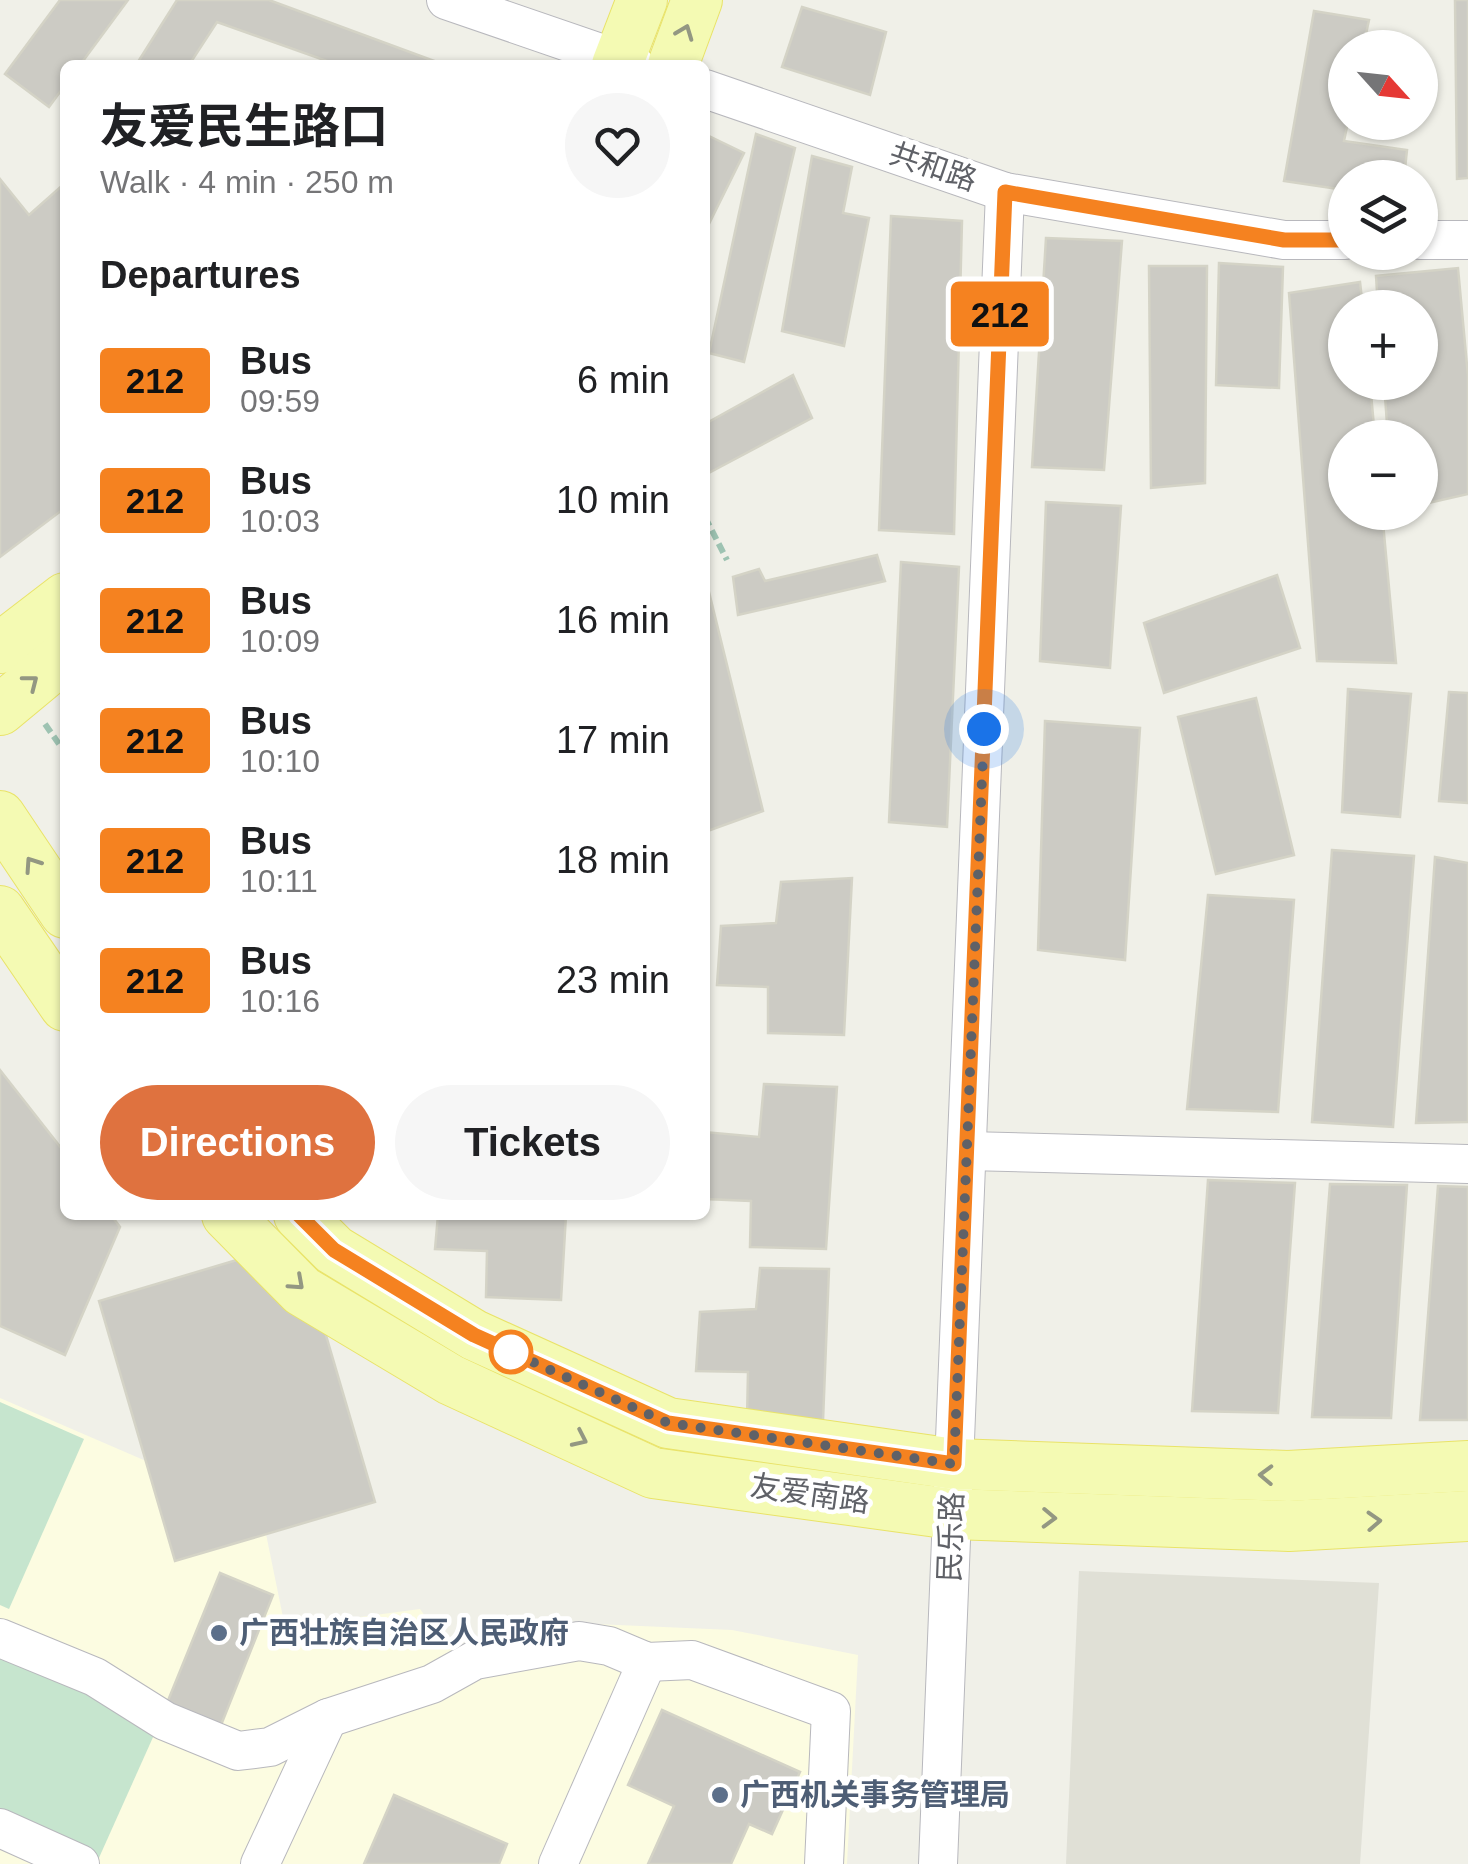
<!DOCTYPE html>
<html lang="en">
<head>
<meta charset="utf-8">
<style>
	:root { --surface:#fff; --page:#f6f6f6; --text:#202124; --muted:#757577; --accent:#df723f }
	body { margin:0; font-family:Arial,"Noto Sans SC",sans-serif; background:var(--page); color:var(--text); height:100vh; display:flex; flex-direction:column; font-size:38px; white-space:nowrap }
	* { box-sizing:border-box; margin:0 }
	p { font-size:32px; color:var(--muted) }
	.icon { flex:none; width:55px; height:55px; fill:none; stroke:currentColor; stroke-width:2; stroke-linecap:round; stroke-linejoin:round }
	.map { position:relative; flex:1; overflow:hidden }
	.panel { position:absolute; left:60px; top:60px; width:650px; height:1160px; display:flex; flex-direction:column; background:var(--surface); border-radius:15px; box-shadow:0 2px 8px #0004 }
	.panel>* { flex:none }
	.badge { padding:0 20px; border-radius:8px; font-size:35px; line-height:65px }
	.needle { width:65px; rotate:117deg }
	.fabs { position:absolute; left:1328px; top:30px; display:grid; gap:20px }
	.fabs a { display:grid; place-items:center; width:110px; height:110px; border-radius:50%; background:var(--surface); box-shadow:0 2px 8px #0004; font-size:50px }
	.you { position:absolute; width:50px; height:50px; margin:-25px; border:8px solid #fff; border-radius:50%; background:#1a73e8; box-shadow:0 0 0 15px #1a73e833 }
	.map>.badge { position:absolute; translate:-50% -50%; box-shadow:0 0 0 5px #fff }
	h2 { padding:0 40px; font-size:38px; line-height:90px }
	.round { display:grid; place-items:center; flex:none; width:105px; height:105px; border-radius:52px; background:var(--page) }
	.head { display:flex; align-items:center; justify-content:space-between; height:170px; padding:0 40px }
	h1 { font-size:48px; font-weight:700; line-height:75px }
	.button { display:flex; gap:20px; margin-top:auto; padding:20px 40px }
	.button a { flex:1; height:115px; border-radius:60px; background:var(--accent); color:#fff; font-size:40px; font-weight:700; line-height:115px; text-align:center }
	.button a+a { background:var(--page); color:var(--text) }
	ul { padding:0; list-style:none }
	li { display:flex; align-items:center; gap:30px; height:120px; padding:0 40px }
	li div { flex:1 }
	li b { display:block; font-size:38px }
	li em { font-style:normal }
	li .badge { min-width:110px; font-weight:700; text-align:center }
	.map>svg:first-child { display:block }
	.commercial { fill:#fcfce1 }
	.education { fill:#e0e0d6 }
	.green { fill:#c6e5ce }
	.building { fill:#cccbc4; stroke:#d4d3c6; stroke-width:2.5 }
	.lines { fill:none; stroke-linecap:round; stroke-linejoin:round }
	.minor-casing { stroke:#b8b8bd; stroke-width:40 }
	.major-casing { stroke:#e9e368; stroke-width:52 }
	.path { stroke:#9ec3b2; stroke-width:6; stroke-dasharray:10 5; stroke-linecap:butt }
	.minor { stroke:#fff; stroke-width:38 }
	.major { stroke:#f4fab3; stroke-width:50 }
	.oneway { stroke:#939782 }
	.line-casing { stroke:#fff; stroke-width:22 }
	.line { stroke:#f58220; stroke-width:15 }
	.walk { stroke:#5f6167; stroke-width:10; stroke-dasharray:0 18 }
	.stop-dot { fill:#fff; stroke:#f58220; stroke-width:5 }
	.service-dot { fill:#5c6f8a; stroke:#fff; stroke-width:4 }
	.labels { text-anchor:middle; stroke-width:9; stroke-linejoin:round; paint-order:stroke }
	.street-label { font-size:30px; fill:#5f6167; stroke:#fff }
	.service-label { font-size:30px; font-weight:bold; fill:#4e5e75; stroke:#fff; text-anchor:start }
</style>
</head>
<body>
<div class="map">
<svg width="1468" height="1864" viewBox="0 0 1468 1864">
	<rect width="100%" height="100%" fill="#f0f0e8"/>
	<polygon class="commercial" points="0,1398 146,1461 175,1561 266,1534 285,1627 420,1609 449,1649 595,1624 732,1630 858,1655 847,1864 0,1864"/>
	<polygon class="education" points="1079,1571 1379,1583 1360,1864 1066,1864"/>
	<g class="green">
		<polygon points="0,1402 84,1439 9,1609 0,1605"/>
		<polygon points="0,1655 91,1692 154,1735 98,1860 0,1816"/>
	</g>
	<g class="building">
		<polygon points="60,0 128,0 80,65 65,65 65,85 49,107 5,74"/>
		<polygon points="177,0 269,0 445,65 338,65 217,22 189,65 136,65"/>
		<polygon points="1455,0 1468,0 1468,178 1457,179"/>
		<polygon points="802,7 886,32 870,95 782,67"/>
		<polygon points="1314,11 1369,20 1363,48 1345,48 1348,122 1344,141 1407,150 1404,178 1345,178 1345,190 1284,181"/>
		<polygon points="756,134 795,148 744,362 709,353"/>
		<polygon points="709,136 744,153 705,232 705,142"/>
		<polygon points="812,156 852,167 843,213 869,218 844,346 782,331"/>
		<polygon points="0,179 29,215 65,183 65,508 0,557"/>
		<polygon points="891,216 962,221 954,534 879,530"/>
		<polygon points="1046,238 1122,241 1104,470 1032,467"/>
		<polygon points="1219,263 1283,267 1279,388 1216,385"/>
		<polygon points="1149,266 1207,266 1205,483 1151,488"/>
		<polygon points="1458,268 1468,376 1468,494 1420,505 1420,438 1388,438 1384,382 1420,382 1420,308 1378,308 1376,276"/>
		<polygon points="1360,282 1363,308 1345,308 1345,382 1370,382 1375,438 1345,438 1345,512 1382,512 1396,663 1317,661 1289,293"/>
		<polygon points="793,375 812,418 705,475 705,424"/>
		<polygon points="1046,502 1121,506 1110,668 1040,661"/>
		<polygon points="877,555 885,581 738,615 733,577 759,569 765,581"/>
		<polygon points="901,562 959,567 947,827 889,822"/>
		<polygon points="1277,575 1300,648 1164,693 1144,623"/>
		<polygon points="709,592 763,811 705,832 705,594"/>
		<polygon points="1348,689 1411,694 1400,817 1342,812"/>
		<polygon points="1449,692 1468,693 1468,803 1439,801"/>
		<polygon points="1256,698 1294,855 1216,874 1178,717"/>
		<polygon points="1045,721 1140,728 1125,960 1038,950"/>
		<polygon points="1332,850 1414,856 1393,1127 1312,1122"/>
		<polygon points="1435,857 1468,863 1468,1122 1416,1123"/>
		<polygon points="852,878 844,1035 768,1033 768,987 717,985 721,926 776,923 781,882"/>
		<polygon points="1208,895 1294,900 1278,1112 1187,1109"/>
		<polygon points="0,1070 65,1153 65,1215 111,1215 120,1227 65,1355 0,1326"/>
		<polygon points="764,1084 837,1087 826,1249 750,1247 751,1201 705,1199 705,1132 759,1137"/>
		<polygon points="1208,1180 1295,1183 1278,1413 1192,1411"/>
		<polygon points="1330,1184 1407,1185 1391,1418 1312,1417"/>
		<polygon points="1438,1186 1468,1187 1468,1420 1420,1420"/>
		<polygon points="438,1215 566,1215 561,1300 486,1297 487,1251 435,1249"/>
		<polygon points="237,1260 325,1332 375,1502 175,1561 99,1301"/>
		<polygon points="760,1268 829,1269 823,1421 747,1419 748,1372 696,1371 700,1312 756,1309"/>
		<polygon points="220,1573 273,1595 221,1725 167,1703"/>
		<polygon points="662,1710 800,1772 772,1834 749,1824 731,1864 648,1864 674,1806 628,1785"/>
		<polygon points="394,1795 507,1844 499,1864 364,1864"/>
	</g>
	<g class="lines">
		<defs>
			<g id="minor">
				<polyline points="446,0 635,65"/>
				<polyline points="705,89 1005,192 1284,240 1345,240"/>
				<polyline points="1420,240 1468,240"/>
				<polyline points="967,1151 1468,1164"/>
				<polyline points="0,1638 95,1677 165,1721 238,1751 270,1747 328,1718 432,1684 475,1660 579,1641 609,1646 647,1662 692,1660 831,1711 824,1864"/>
				<polyline points="0,1828 80,1864"/>
				<polyline points="260,1864 328,1718"/>
				<polyline points="558,1864 647,1662"/>
				<polyline points="938,1864 1005,192"/>
			</g>
			<g id="major">
				<polyline points="617,65 642,0"/>
				<polyline points="673,65 697,0"/>
				<polyline points="0,648 65,598"/>
				<polyline points="0,710 65,656"/>
				<polyline points="0,816 65,913"/>
				<polyline points="0,911 65,1006"/>
				<polyline points="227,1215 302,1291 451,1380 653,1473 952,1514 1289,1526 1468,1516"/>
				<polyline points="299,1215 334,1250 474,1335 668,1423 954,1464 1288,1476 1468,1466"/>
			</g>
		</defs>
		<use href="#minor" class="minor-casing"/>
		<use href="#major" class="major-casing"/>
		<g class="path">
			<polyline points="705,517 727,560"/>
			<polyline points="45,724 59,744"/>
		</g>
		<use href="#minor" class="minor"/>
		<use href="#major" class="major"/>
	</g>
	<defs><path id="oneway-chevron" d="M-2-3.5L2.5 0L-2 3.5" fill="none" stroke-width="1.6" stroke-linecap="round" stroke-linejoin="round" transform="scale(2.5)"/></defs>
	<g class="oneway">
		<use href="#oneway-chevron" transform="translate(685 32) rotate(-69)"/>
		<use href="#oneway-chevron" transform="translate(31 682) rotate(-38)"/>
		<use href="#oneway-chevron" transform="translate(32 864) rotate(-124)"/>
		<use href="#oneway-chevron" transform="translate(297 1283) rotate(42)"/>
		<use href="#oneway-chevron" transform="translate(580 1439) rotate(25)"/>
		<use href="#oneway-chevron" transform="translate(1266 1475) rotate(-178)"/>
		<use href="#oneway-chevron" transform="translate(1049 1518) rotate(2)"/>
		<use href="#oneway-chevron" transform="translate(1374 1521) rotate(-3)"/>
	</g>
	<g class="lines">
		<defs>
			<polyline id="line" points="299,1215 334,1250 474,1335 668,1423 954,1464 1005,192 1284,240 1345,240"/>
		</defs>
		<use href="#line" class="line-casing"/>
		<use href="#line" class="line"/>
		<polyline class="walk" points="511,1352 506,1350 668,1423 954,1464 984,729"/>
	</g>
	<circle class="stop-dot" cx="511" cy="1352" r="20"/>
	<g class="service-dot">
		<circle cx="219" cy="1633" r="10"/>
		<circle cx="720" cy="1795" r="10"/>
	</g>
	<g class="labels">
		<g class="street-label">
			<text transform="translate(933 167) rotate(19)" y="10">共和路</text>
			<text transform="translate(810 1494) rotate(8)" y="10">友爱南路</text>
			<text transform="translate(951 1537) rotate(-88)" y="10">民乐路</text>
		</g>
		<g class="service-label">
			<text x="239" y="1643">广西壮族自治区人民政府</text>
			<text x="740" y="1805">广西机关事务管理局</text>
		</g>
	</g>
</svg>
<div class="fabs">
<a><svg class="needle" viewBox="-14 -14 28 28"><path d="M0-13l5 13h-10z" fill="#e53935"/><path d="M0 13l5-13h-10z" fill="#757577"/></svg></a>
<a><svg class="icon" aria-label="layers" viewBox="0 0 24 24"><path d="M12 4l9 5-9 5-9-5zM3 14l9 5 9-5"/></svg></a>
<a>+</a>
<a>−</a>
</div>
<div class="you" style="left:984px;top:729px"></div>
<b class="badge" style="left:1000px;top:314px;background:#f58220;color:#111">212</b>
<section class="panel">
<div class="head"><div><h1>友爱民生路口</h1><p>Walk · 4 min · 250 m</p></div><a class="round"><svg class="icon" aria-label="heart" viewBox="0 0 24 24"><path d="M12 20l-8-8c-3-5 5-10 8-4 3-6 11-1 8 4z"/></svg></a></div>
<h2>Departures</h2>
<ul>
<li><span class="badge" style="background:#f58220;color:#111">212</span><div><b>Bus</b><p>09:59</p></div><em>6 min</em></li>
<li><span class="badge" style="background:#f58220;color:#111">212</span><div><b>Bus</b><p>10:03</p></div><em>10 min</em></li>
<li><span class="badge" style="background:#f58220;color:#111">212</span><div><b>Bus</b><p>10:09</p></div><em>16 min</em></li>
<li><span class="badge" style="background:#f58220;color:#111">212</span><div><b>Bus</b><p>10:10</p></div><em>17 min</em></li>
<li><span class="badge" style="background:#f58220;color:#111">212</span><div><b>Bus</b><p>10:11</p></div><em>18 min</em></li>
<li><span class="badge" style="background:#f58220;color:#111">212</span><div><b>Bus</b><p>10:16</p></div><em>23 min</em></li>
</ul>
<div class="button"><a>Directions</a><a>Tickets</a></div>
</section>
</div>
</body>
</html>
